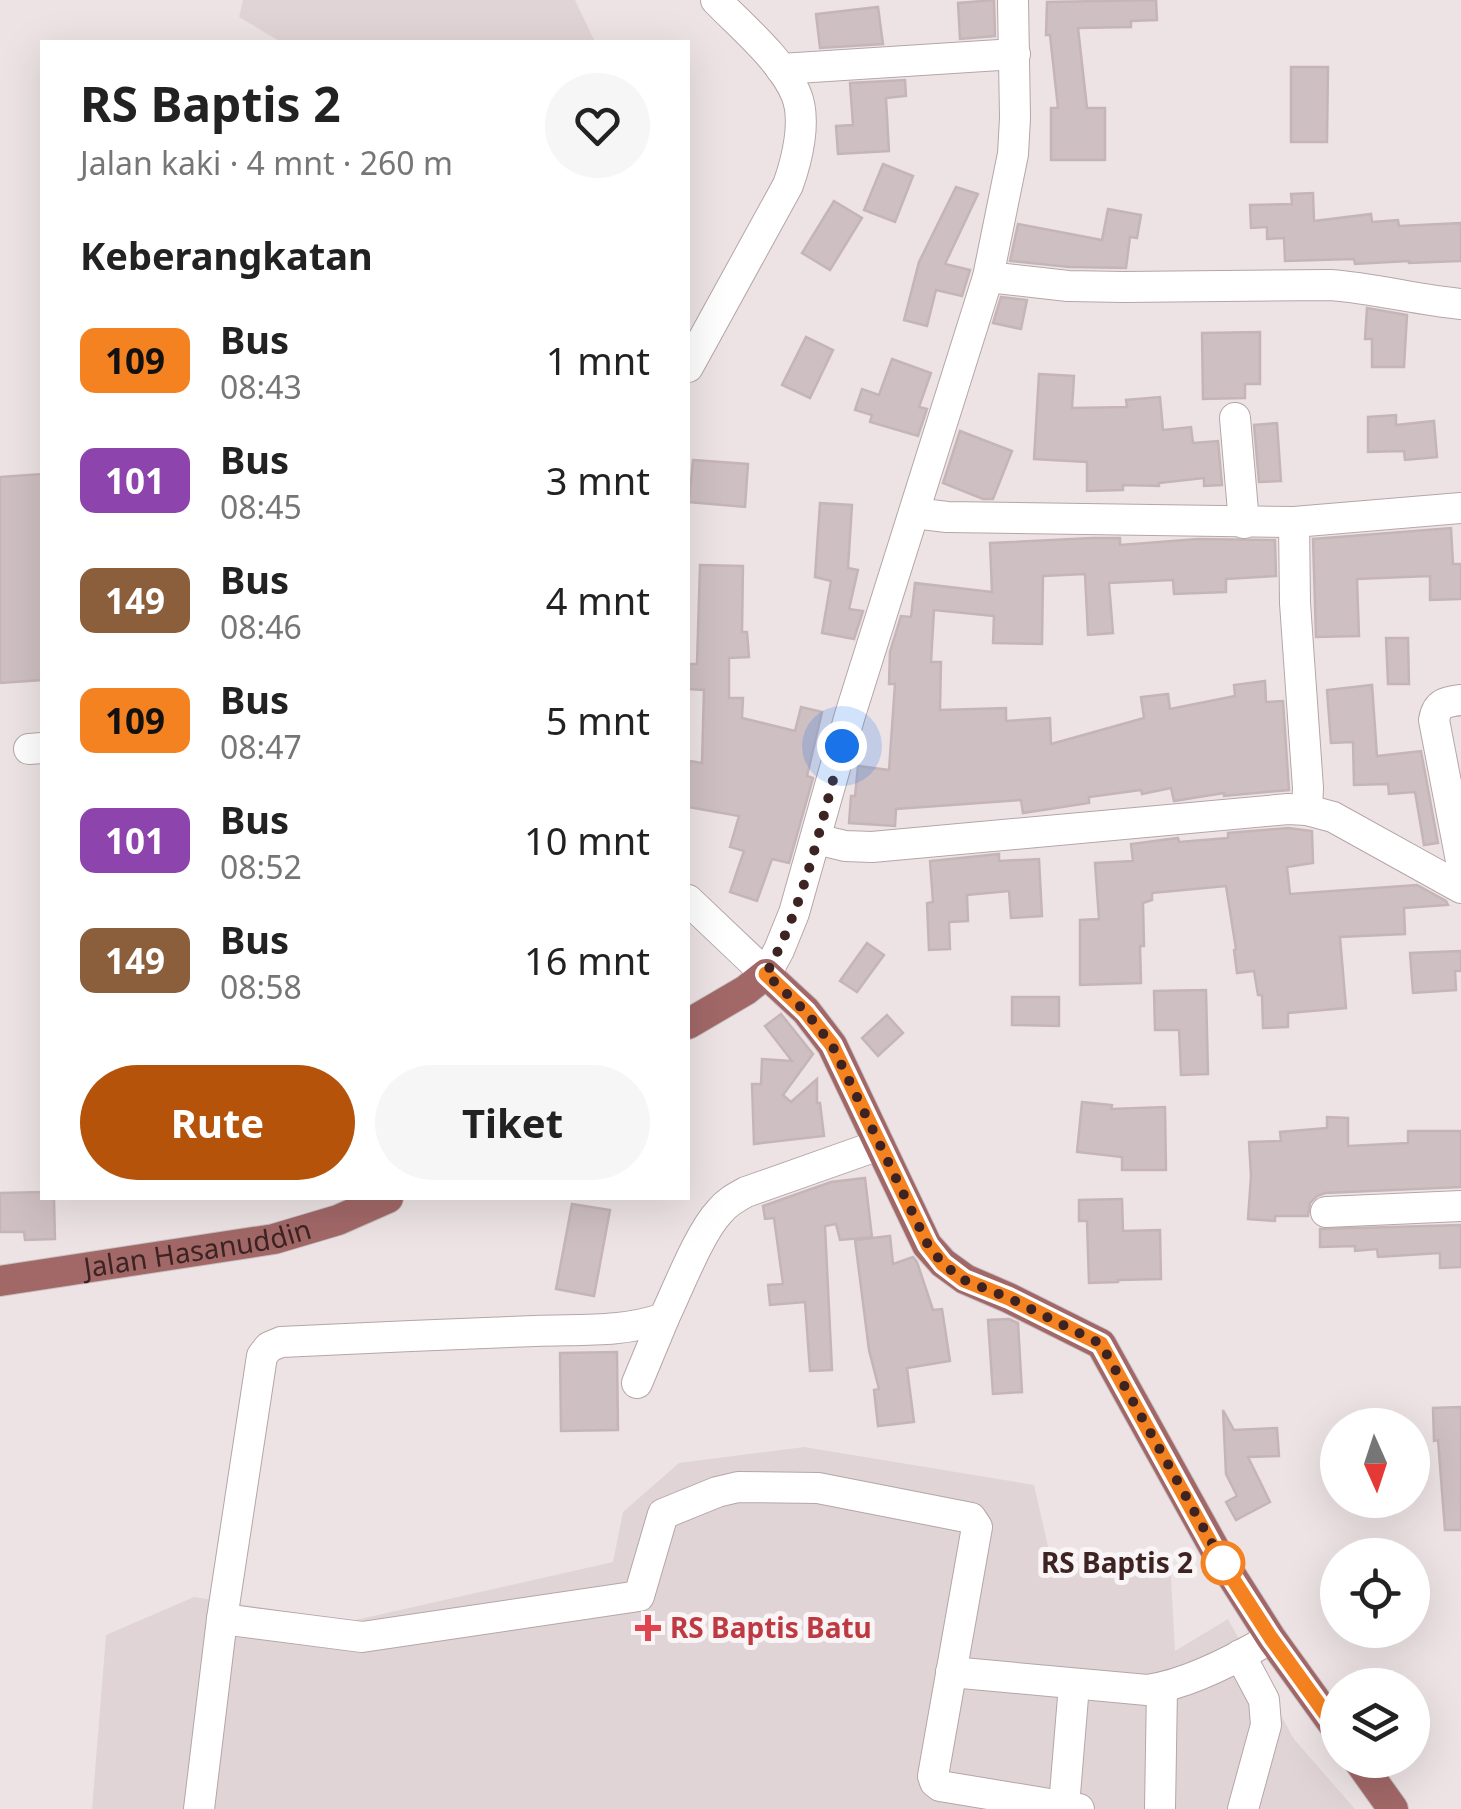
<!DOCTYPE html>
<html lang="id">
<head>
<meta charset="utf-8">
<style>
	:root { --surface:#fff; --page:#f6f6f6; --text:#222; --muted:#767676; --accent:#b45309 }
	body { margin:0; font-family:"Noto Sans",sans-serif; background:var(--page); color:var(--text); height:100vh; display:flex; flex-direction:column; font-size:38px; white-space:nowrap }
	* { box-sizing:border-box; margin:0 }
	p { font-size:32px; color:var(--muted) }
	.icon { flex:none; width:55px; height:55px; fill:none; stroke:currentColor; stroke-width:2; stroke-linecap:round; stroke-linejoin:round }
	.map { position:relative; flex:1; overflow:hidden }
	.drawer { position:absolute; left:40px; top:40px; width:650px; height:1160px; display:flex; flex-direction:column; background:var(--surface); border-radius:0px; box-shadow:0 10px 40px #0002 }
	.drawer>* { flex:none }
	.badge { padding:0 20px; border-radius:15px; font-size:35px; line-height:65px }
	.needle { width:65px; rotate:177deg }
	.buttons { position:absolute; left:1320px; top:1408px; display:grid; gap:20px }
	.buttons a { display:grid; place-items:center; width:110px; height:110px; border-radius:50%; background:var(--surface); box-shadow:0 10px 40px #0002; font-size:50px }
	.you { position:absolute; width:50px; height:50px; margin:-25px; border:8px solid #fff; border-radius:50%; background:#1a73e8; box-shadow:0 0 0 15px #1a73e833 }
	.map>.badge { position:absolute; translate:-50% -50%; box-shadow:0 0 0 5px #fff }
	h2 { padding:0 40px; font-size:38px; line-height:90px }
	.round { display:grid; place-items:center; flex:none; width:105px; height:105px; border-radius:52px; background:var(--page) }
	.overview { display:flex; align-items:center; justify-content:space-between; height:170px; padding:0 40px }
	h1 { font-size:48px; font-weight:700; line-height:75px }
	.cta { display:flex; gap:20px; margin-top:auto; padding:20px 40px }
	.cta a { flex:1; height:115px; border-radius:60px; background:var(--accent); color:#fff; font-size:40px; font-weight:700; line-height:115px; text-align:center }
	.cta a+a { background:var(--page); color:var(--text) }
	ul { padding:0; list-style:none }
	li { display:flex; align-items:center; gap:30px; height:120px; padding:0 40px }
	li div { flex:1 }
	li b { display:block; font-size:38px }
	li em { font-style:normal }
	li .badge { min-width:110px; font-weight:700; text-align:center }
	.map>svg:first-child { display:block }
	.built { fill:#e1d4d6 }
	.building { fill:#cebfc2; stroke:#c6b5b8; stroke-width:2.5 }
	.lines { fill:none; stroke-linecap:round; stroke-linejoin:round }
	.minor-casing { stroke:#b5a6a7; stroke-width:32 }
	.major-casing { stroke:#c9c1c1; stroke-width:32 }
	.minor { stroke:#fff; stroke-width:30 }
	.major { stroke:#a26868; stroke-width:30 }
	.line-casing { stroke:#fff; stroke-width:22 }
	.line { stroke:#f58220; stroke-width:15 }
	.walk { stroke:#3e2323; stroke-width:10; stroke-dasharray:0 18 }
	.stop-dot { fill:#fff; stroke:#f58220; stroke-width:5 }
	.health-dot { fill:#e0444e; stroke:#f9f4f5; stroke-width:4 }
	.labels { text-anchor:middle; stroke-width:10; stroke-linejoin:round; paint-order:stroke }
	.street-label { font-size:28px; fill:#3e2323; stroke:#f9f4f5 }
	.stop-label { font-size:28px; font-weight:bold; fill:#3e2323; stroke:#f9f4f5; text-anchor:end }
	.health-label { font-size:28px; font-weight:bold; fill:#be3a42; stroke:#f9f4f5; text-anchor:start }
</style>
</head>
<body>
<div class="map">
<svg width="1461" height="1809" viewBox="0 0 1461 1809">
	<rect width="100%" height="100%" fill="#ede3e5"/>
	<g class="built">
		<polygon points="243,0 575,0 595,42 281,42 239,17"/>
		<polygon points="804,1447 1034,1485 1053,1568 1170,1559 1175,1651 1228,1619 1294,1739 1355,1809 92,1809 106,1635 194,1597 351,1621 613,1562 623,1512 679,1463"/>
	</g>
	<g class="building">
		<polygon points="994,0 995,36 960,39 958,3"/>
		<polygon points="1156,0 1157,20 1131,21 1131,27 1078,28 1087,108 1105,108 1105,160 1051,160 1051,108 1058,108 1050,35 1046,35 1047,2"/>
		<polygon points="878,7 883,44 820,48 816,14"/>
		<polygon points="1291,67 1328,67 1327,142 1291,142"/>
		<polygon points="905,80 906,96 886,98 889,151 838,154 836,126 853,125 850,83"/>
		<polygon points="883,164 913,176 895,222 864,210"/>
		<polygon points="956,187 978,194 945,264 970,270 962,296 936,290 927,326 904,320 919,262"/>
		<polygon points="1313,193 1314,221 1371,214 1372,222 1398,220 1399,226 1461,223 1461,261 1409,263 1409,261 1355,264 1354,259 1285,261 1284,238 1267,239 1267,227 1251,228 1250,205 1292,204 1291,194"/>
		<polygon points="834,201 862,218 830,270 802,253"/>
		<polygon points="1108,209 1141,215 1137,238 1130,237 1126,268 1069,267 1010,261 1018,224 1102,240"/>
		<polygon points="1001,297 1027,300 1021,329 993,323"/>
		<polygon points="1367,308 1407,315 1404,367 1372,367 1372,339 1365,339"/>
		<polygon points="1260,332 1260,384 1245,384 1245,398 1203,399 1202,333"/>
		<polygon points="806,337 833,350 810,398 782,385"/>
		<polygon points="892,359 931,373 919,407 927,409 918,436 870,422 872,415 855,410 862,389 879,395"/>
		<polygon points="1039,374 1074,376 1072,408 1127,407 1126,400 1160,397 1163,430 1191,427 1193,443 1218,441 1222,485 1204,486 1204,478 1159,483 1159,486 1123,485 1123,490 1087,491 1087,462 1034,459"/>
		<polygon points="1396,415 1396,425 1434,421 1437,457 1405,460 1404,451 1368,452 1368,417"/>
		<polygon points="1277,423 1281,481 1259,482 1254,425"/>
		<polygon points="960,431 1012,451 993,499 983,499 943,483"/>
		<polygon points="693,460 748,464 745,507 689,502"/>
		<polygon points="42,474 42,680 0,683 0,477"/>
		<polygon points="820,503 852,505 848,568 858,570 849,609 863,611 854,639 822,633 831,581 815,577"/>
		<polygon points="1451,528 1453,564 1461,564 1461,599 1430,600 1430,576 1357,579 1359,636 1316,637 1313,539"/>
		<polygon points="1092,538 1120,538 1120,545 1198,539 1275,540 1276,576 1226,579 1226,592 1174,594 1173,580 1109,583 1113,633 1088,635 1085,574 1043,576 1042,644 993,643 994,616 934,610 931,662 941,662 940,710 1006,708 1006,721 1050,718 1051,744 1144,718 1141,697 1168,694 1170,709 1235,696 1234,685 1265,681 1266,702 1283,701 1289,790 1224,796 1224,793 1174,801 1171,788 1142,794 1141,790 1089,797 1089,803 1023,813 1021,800 896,809 895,826 849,823 851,796 855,796 858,766 889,770 895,684 889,684 890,652 901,616 911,617 915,583 992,592 990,543"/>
		<polygon points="700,565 743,566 742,632 747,632 749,657 729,658 729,698 743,698 742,718 795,731 801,707 822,712 807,776 813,778 789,863 772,859 757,901 730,892 744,851 730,847 739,816 688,807 688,776 690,761 702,763 704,690 688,689 688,664 697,664"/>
		<polygon points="1386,638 1408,638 1409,684 1388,684"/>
		<polygon points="1372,685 1377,756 1421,751 1438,843 1424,845 1415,792 1389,794 1388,784 1354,785 1353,742 1331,743 1327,690"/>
		<polygon points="1288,828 1312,831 1313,863 1287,867 1290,894 1417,885 1446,901 1448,905 1404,908 1405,934 1340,937 1346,1008 1288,1013 1288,1027 1263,1028 1262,995 1258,995 1254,971 1237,973 1234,950 1236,949 1226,886 1152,893 1152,900 1143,903 1144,946 1140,946 1141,983 1080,985 1080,920 1099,919 1095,863 1133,861 1131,844 1178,838 1179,842 1228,838 1228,833"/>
		<polygon points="999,854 999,861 1039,859 1042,916 1011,918 1009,891 967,895 968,921 949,922 950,949 929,950 927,903 933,902 930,861"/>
		<polygon points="867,943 884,955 857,992 840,981"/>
		<polygon points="1461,951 1461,971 1455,971 1456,990 1413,993 1410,953"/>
		<polygon points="1206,990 1208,1074 1181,1075 1179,1030 1155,1030 1154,991"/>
		<polygon points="1012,997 1059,997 1059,1026 1012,1025"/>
		<polygon points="781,1014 813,1054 783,1095 791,1102 817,1079 817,1103 820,1103 824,1136 754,1144 752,1084 761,1084 762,1059 792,1061 765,1026"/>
		<polygon points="887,1015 903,1033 878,1056 862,1038"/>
		<polygon points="1082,1102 1112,1105 1111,1109 1165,1107 1166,1170 1122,1170 1122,1157 1077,1152"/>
		<polygon points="1327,1117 1348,1118 1348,1146 1408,1143 1408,1131 1461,1131 1461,1187 1325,1193 1317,1196 1310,1203 1308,1216 1275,1216 1275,1221 1248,1219 1251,1176 1249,1142 1281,1141 1280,1132 1327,1128"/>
		<polygon points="865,1178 872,1237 840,1240 836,1224 825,1226 832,1370 810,1371 805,1302 770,1305 768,1285 783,1284 774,1218 765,1219 763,1206 831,1182"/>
		<polygon points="42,1192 42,1198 54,1198 55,1239 25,1240 24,1232 0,1232 0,1193"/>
		<polygon points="1122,1199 1123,1231 1160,1230 1161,1279 1118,1280 1118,1282 1089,1283 1087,1221 1079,1221 1079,1200"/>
		<polygon points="572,1204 610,1210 594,1296 556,1289"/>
		<polygon points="1461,1225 1461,1267 1440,1268 1440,1253 1378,1257 1377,1249 1355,1251 1355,1246 1320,1247 1320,1229"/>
		<polygon points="890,1236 893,1264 913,1257 917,1262 933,1310 942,1309 950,1361 907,1368 914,1422 878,1426 874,1390 879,1389 869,1350 855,1240"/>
		<polygon points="1009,1319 1018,1323 1022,1392 993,1394 988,1320"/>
		<polygon points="617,1352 618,1430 561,1431 560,1353"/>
		<polygon points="1461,1407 1461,1530 1445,1530 1438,1440 1434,1441 1433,1408"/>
		<polygon points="1223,1410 1234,1430 1277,1428 1279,1456 1248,1457 1270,1502 1236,1520 1226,1502 1237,1496 1226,1474"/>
	</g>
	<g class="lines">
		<defs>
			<g id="minor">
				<polyline points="781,69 1015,54"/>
				<path d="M 988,277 L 1068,286 L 1124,287 L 1330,285 C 1374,288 1417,300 1461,304"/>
				<path d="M 688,367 L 788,185 C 797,160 807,120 796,94 C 782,60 742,27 716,0"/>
				<polyline points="1235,418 1244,523"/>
				<polyline points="914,513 947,517 1294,522 1461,508"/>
				<polyline points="1294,522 1295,603 1308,788 1307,810"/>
				<path d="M 1461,700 C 1445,702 1437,703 1434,720 L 1461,861"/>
				<polyline points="29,749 42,748"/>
				<polyline points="816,839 845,846 872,847 1288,809 1307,810 1333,817 1461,888"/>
				<polyline points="688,900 766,974 779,950 794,913 850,715 988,277 1013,154 1015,118 1013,0"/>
				<polyline points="1326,1212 1461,1206"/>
				<polyline points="637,1383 664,1318"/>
				<polyline points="222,1619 362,1637 639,1596 663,1514 717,1492 738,1487 818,1488 971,1518 977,1527 933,1776 935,1782 940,1786 1079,1809"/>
				<polyline points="1240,1655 1264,1700 1266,1725 1243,1809"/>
				<path d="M 951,1672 L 1147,1690 C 1188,1684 1236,1659 1271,1638"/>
				<polyline points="1064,1806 1074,1685"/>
				<path d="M 199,1809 L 222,1619 L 262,1356 L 269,1347 L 281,1342 C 366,1338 450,1334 535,1331 C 578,1329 622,1333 664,1318 C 678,1289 699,1233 720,1211 C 727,1202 737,1197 746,1192 L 879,1145"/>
				<polyline points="1160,1809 1162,1688"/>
			</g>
			<g id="major">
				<polyline points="688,1024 746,990 766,974 806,1011 832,1045 927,1245 943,1263 965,1279 1009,1298 1101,1344 1217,1553 1271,1638 1338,1731"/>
				<path id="s1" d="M 0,1281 L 274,1239 L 338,1220 L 388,1198"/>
				<polyline points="1358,1760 1393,1809"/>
			</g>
		</defs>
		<use href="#minor" class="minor-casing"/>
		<use href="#major" class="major-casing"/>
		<use href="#minor" class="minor"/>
		<use href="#major" class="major"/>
	</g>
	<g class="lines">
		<defs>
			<polyline id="line" points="766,974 806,1012 832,1045 928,1245 943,1264 964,1280 1009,1298 1101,1344 1216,1553 1271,1638 1338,1731"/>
		</defs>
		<use href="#line" class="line-casing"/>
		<use href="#line" class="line"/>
		<path class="walk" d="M 842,746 C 821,823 805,904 766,974 L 806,1012 L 832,1045 L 928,1245 L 943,1264 L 964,1280 L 1009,1298 L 1101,1344 L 1223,1563"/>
	</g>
	<circle class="stop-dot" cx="1223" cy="1563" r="20"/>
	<path class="health-dot" d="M643 1613h10v10h10v10h-10v10h-10v-10h-10v-10h10z"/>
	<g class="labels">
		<g class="street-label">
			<text dy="10" stroke="none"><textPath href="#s1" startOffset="200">Jalan Hasanuddin</textPath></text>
		</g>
		<g class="stop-label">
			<text x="1193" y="1573">RS Baptis 2</text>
		</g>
		<g class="health-label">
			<text x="670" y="1638">RS Baptis Batu</text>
		</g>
	</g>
</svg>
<div class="buttons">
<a><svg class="needle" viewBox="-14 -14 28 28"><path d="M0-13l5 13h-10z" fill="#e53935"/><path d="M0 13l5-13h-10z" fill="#767676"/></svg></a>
<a><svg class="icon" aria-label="locate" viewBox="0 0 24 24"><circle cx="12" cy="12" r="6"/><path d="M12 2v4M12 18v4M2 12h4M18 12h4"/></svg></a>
<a><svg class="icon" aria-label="layers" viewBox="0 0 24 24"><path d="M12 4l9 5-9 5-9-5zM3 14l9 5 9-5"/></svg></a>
</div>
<div class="you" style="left:842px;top:746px"></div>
<section class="drawer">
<div class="overview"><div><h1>RS Baptis 2</h1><p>Jalan kaki · 4 mnt · 260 m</p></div><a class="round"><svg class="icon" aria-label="heart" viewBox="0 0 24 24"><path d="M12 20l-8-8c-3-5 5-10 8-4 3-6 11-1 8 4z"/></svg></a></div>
<h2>Keberangkatan</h2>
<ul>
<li><span class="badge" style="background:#f58220;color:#111">109</span><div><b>Bus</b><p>08:43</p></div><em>1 mnt</em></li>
<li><span class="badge" style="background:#8e44ad;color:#fff">101</span><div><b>Bus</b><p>08:45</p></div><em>3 mnt</em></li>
<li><span class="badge" style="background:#8b5e3c;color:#fff">149</span><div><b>Bus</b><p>08:46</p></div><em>4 mnt</em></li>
<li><span class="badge" style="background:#f58220;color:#111">109</span><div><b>Bus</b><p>08:47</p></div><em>5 mnt</em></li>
<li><span class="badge" style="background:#8e44ad;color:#fff">101</span><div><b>Bus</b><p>08:52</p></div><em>10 mnt</em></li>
<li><span class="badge" style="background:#8b5e3c;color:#fff">149</span><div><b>Bus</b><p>08:58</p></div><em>16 mnt</em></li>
</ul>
<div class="cta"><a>Rute</a><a>Tiket</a></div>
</section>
</div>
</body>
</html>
